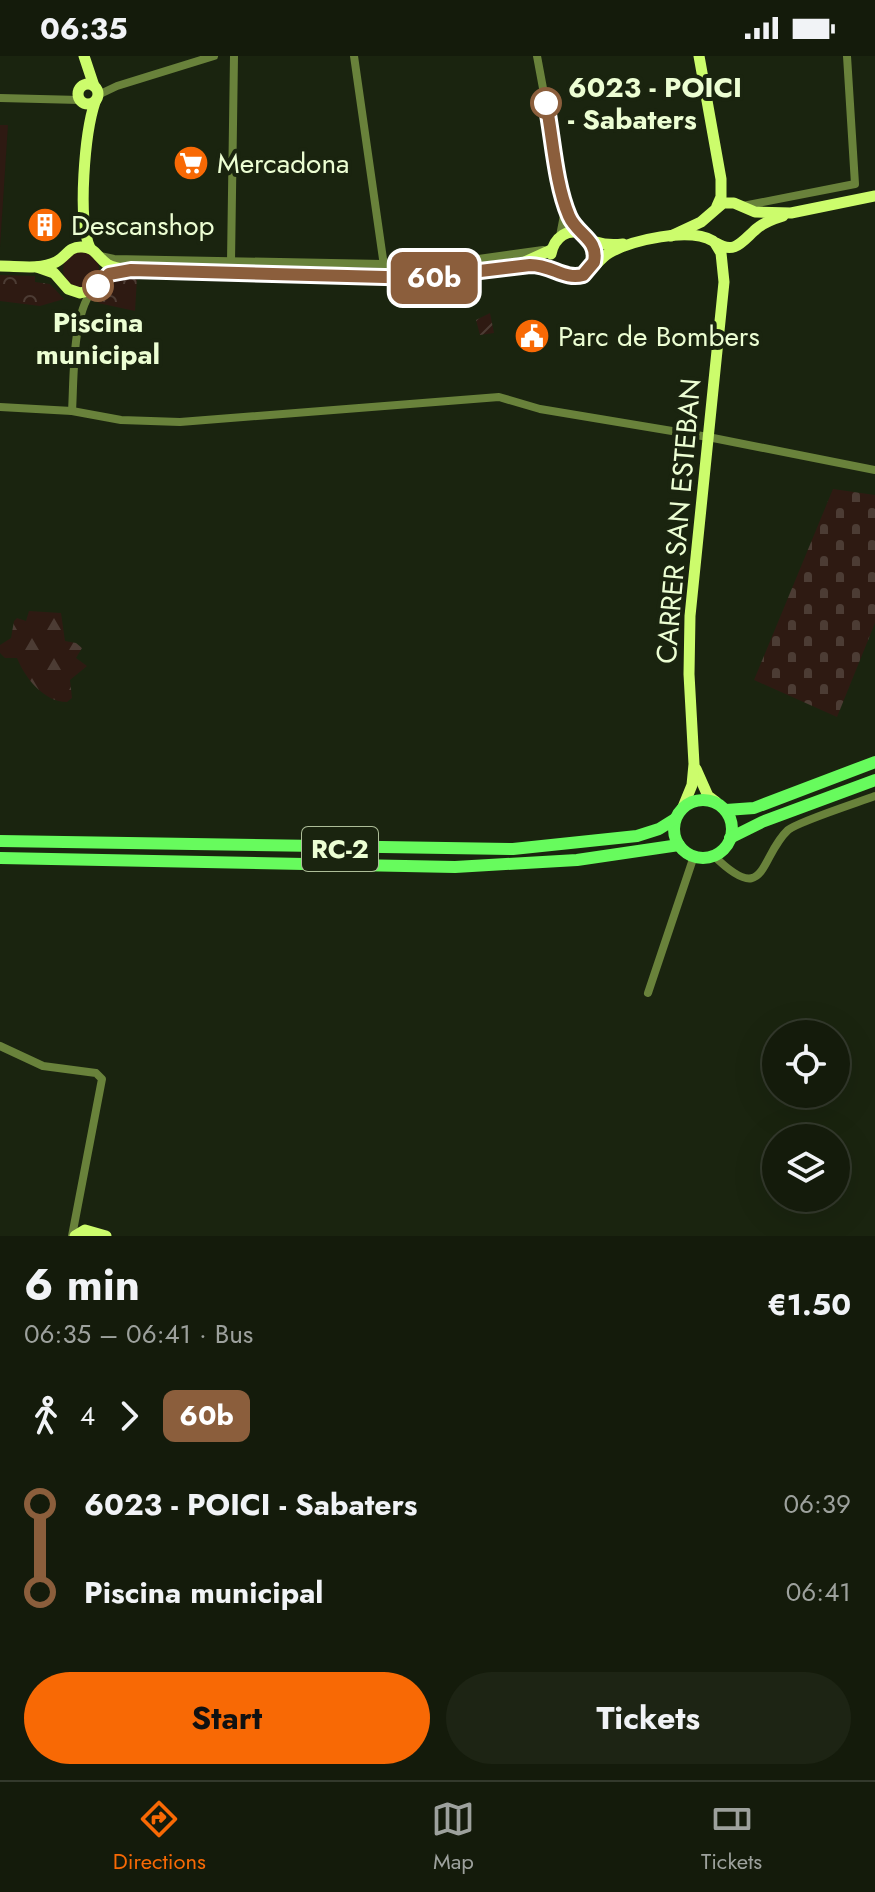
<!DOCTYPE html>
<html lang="en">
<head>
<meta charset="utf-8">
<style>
	:root { --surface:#141b0b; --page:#1d2414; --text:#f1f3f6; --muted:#9da19d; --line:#33392c; --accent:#f86905 }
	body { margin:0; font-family:Jost,sans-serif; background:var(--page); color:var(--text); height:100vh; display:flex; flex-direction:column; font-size:30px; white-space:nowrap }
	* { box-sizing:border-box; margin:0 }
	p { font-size:26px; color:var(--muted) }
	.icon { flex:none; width:44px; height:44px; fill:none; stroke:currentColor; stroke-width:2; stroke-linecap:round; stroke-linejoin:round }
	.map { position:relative; height:1180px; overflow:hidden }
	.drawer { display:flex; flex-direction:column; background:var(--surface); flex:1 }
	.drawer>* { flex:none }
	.badge { padding:0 16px; border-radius:12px; font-size:28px; line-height:52px }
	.fabs { position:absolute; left:762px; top:964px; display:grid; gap:16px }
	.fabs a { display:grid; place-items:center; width:88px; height:88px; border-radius:50%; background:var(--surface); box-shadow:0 8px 32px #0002,0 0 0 2px var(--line); font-size:40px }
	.map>.badge { position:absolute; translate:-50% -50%; box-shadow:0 0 0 4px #fff }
	.legs { display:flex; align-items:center; gap:12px; height:88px; padding:0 24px; font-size:26px }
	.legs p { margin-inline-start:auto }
	.summary { display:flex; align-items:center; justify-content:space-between; height:136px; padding:0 24px }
	h1 { font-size:44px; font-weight:700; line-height:60px }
	.action { display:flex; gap:16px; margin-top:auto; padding:16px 24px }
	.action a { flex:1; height:92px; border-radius:48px; background:var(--accent); color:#111; font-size:32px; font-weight:700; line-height:92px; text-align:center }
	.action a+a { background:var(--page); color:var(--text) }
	ul { padding:0 24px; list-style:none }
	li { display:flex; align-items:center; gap:28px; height:88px; font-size:30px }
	li i { display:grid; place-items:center; width:12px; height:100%; margin:0 10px; background:currentColor }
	li i::after { content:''; width:20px; height:20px; margin:-10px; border:6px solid; border-radius:50%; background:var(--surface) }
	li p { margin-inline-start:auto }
	li:first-child i { background:linear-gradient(#0000 50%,currentColor 0) }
	li:last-child i { background:linear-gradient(currentColor 50%,#0000 0) }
	.status { display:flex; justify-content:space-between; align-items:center; height:56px; padding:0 40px; background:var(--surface); direction:ltr }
	.status svg { height:22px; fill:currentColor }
	.tabs { display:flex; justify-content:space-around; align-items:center; height:112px; border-top:2px solid var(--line); background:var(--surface); font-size:22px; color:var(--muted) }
	.tabs a { display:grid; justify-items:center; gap:4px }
	.tabs .active { color:var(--accent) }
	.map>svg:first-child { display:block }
	.grass { fill:#2e1a12 }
	.forest { fill:url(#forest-firs) }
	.cemetery { fill:url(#cemetery-stones) }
	.park { fill:url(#park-crowns) }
	.garden { fill:url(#garden-furrows) }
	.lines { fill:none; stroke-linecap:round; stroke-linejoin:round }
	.street { stroke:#69823b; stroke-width:8 }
	.secondary { stroke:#ccfc6c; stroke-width:11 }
	.primary { stroke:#67fb5d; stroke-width:12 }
	.line-1-casing { stroke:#fff; stroke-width:18 }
	.line-1 { stroke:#8b5e3c; stroke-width:12 }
	.stop-1-dot { fill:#fff; stroke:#8b5e3c; stroke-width:4 }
	.labels { text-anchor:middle; stroke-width:8; stroke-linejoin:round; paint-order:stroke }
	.shield { fill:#1a240f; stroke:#adbd98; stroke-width:2 }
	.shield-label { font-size:26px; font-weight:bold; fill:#ecfed3 }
	.stop-label { font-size:28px; font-weight:bold; fill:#ecfed3; stroke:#1a240f; text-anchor:start }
	.poi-label { font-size:28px; fill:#ecfed3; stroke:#1a240f; text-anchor:start }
	.street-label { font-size:28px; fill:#ecfed3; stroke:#1a240f }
</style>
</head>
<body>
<div class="status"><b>06:35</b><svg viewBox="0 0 49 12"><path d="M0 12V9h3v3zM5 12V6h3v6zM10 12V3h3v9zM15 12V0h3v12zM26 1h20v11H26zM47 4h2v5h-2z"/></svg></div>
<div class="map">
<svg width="875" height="1180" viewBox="0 0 875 1180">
	<defs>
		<pattern id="forest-firs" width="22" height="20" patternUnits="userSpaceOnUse" patternTransform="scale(2)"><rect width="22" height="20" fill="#2e1a12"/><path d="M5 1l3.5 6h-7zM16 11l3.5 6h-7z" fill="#4c3c34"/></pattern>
		<pattern id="cemetery-stones" width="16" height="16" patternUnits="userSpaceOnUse" patternTransform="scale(2)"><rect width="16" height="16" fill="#2e1a12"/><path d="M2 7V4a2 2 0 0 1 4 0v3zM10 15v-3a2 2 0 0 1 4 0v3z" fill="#4c3c34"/></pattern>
		<pattern id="park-crowns" width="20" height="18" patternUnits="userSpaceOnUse" patternTransform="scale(2)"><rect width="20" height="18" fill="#2e1a12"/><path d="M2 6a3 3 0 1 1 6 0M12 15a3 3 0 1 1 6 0" fill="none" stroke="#4c3c34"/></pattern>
		<pattern id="garden-furrows" width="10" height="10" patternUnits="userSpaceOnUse" patternTransform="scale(2)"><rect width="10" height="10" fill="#2e1a12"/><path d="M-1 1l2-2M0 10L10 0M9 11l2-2" fill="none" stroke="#4c3c34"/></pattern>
	</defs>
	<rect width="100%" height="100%" fill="#1a240f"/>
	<g class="grass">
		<polygon points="0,69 8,69 0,191"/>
		<circle cx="81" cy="213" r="18"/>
	</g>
	<path class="forest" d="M 29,555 L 61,557 L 65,585 L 76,587 L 82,592 L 76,602 L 87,610 L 70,624 L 72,642 L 67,646 C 44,646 25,622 17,602 L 5,602 L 0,597 L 0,589 L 11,582 L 14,565 L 17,562 L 26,565 Z"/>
	<polygon class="cemetery" points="833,433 875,439 875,567 837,661 754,624"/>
	<g class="park">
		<polygon points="0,219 35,220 35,226 50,228 64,243 40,250 0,245"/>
		<polygon points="121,221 137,222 135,255 98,247 103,243 106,244 114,225"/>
	</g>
	<polygon class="garden" points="490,257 494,277 480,279 476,264"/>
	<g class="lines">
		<g class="street">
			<polyline points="354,0 384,210"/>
			<polyline points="537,0 564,145 570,161 579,177"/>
			<polyline points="98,39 117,30 214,0"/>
			<polyline points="0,42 80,44"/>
			<polyline points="743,150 855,128 847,0"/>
			<polyline points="560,180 565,154"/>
			<polyline points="100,200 114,203 435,209 543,194"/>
			<polyline points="231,206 234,0"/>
			<polyline points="0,351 72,355 121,364 180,366 499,341 540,353 708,381 875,414"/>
			<path d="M 72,355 C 74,323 72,260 92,235"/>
			<path d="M 714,800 C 767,852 759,801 788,774 C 797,766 859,746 875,740"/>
			<polyline points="648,937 694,800"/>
			<polyline points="0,990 43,1010 96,1017 102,1023 72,1180"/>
		</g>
		<g class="secondary">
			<polyline points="84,0 94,30"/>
			<polyline points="699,0 721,123 721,141 717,150"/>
			<circle cx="88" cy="38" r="10"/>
			<polyline points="671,180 701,166 723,147 734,147 755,156 791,157 875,140"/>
			<path d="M 716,187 C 734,198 741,187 754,175 C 761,168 773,163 783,160"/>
			<path d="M 90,192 C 77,163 85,76 95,46"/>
			<path d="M 551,198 C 554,182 568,170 585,179 C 594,184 586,183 596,186 C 605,189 614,189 623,188"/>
			<path d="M 526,209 C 535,209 543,208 551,211 C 562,215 568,224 580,220 C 592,216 599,203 609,197 C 632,184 689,171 713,185"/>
			<path d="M 0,210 C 18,210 40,214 56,206 C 66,201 69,190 82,191 C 95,191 97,201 107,208 C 113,212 123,213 131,214 L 422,222 L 518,209 L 551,194"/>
			<polyline points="37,211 54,217 68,233 80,237 96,233 109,218 122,215"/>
			<polyline points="696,713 708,740 716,746"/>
			<polyline points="683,751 692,729 694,708 689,618 690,560 724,226 721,197 715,187"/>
			<polyline points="75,1180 85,1174 106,1180"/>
		</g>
		<g class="primary">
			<circle cx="703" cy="773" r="29"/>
			<polyline points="726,754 754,752 875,706"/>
			<polyline points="730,782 762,766 875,724"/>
			<polyline points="0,785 513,793 637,780 659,773 675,763"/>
			<polyline points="0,802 455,811 577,804 679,789"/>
		</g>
	</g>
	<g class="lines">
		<defs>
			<path id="line-1" d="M 98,230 L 109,218 L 131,214 L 422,222 L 530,209 C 552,209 564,224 583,219 L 594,206 C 599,183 577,179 569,160 C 555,127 553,82 546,47"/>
		</defs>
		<use href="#line-1" class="line-1-casing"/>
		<use href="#line-1" class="line-1"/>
	</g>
	<defs>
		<symbol id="supermarket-disc" viewBox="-11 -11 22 22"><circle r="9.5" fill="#f86905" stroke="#1a240f"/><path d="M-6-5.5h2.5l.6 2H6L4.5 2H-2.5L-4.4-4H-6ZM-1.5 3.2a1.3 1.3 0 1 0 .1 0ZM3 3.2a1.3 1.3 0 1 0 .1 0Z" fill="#fff"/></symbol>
		<symbol id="building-disc" viewBox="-11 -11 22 22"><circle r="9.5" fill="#f86905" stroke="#1a240f"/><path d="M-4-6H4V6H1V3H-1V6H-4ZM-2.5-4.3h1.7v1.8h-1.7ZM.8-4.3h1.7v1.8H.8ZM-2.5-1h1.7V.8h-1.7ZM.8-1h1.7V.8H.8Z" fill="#fff"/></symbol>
		<symbol id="civic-disc" viewBox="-11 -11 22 22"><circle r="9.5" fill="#f86905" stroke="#1a240f"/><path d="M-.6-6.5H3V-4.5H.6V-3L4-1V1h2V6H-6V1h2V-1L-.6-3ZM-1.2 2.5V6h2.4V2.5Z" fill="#fff"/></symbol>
	</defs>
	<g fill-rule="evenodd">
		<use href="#supermarket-disc" x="171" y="87" width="40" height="40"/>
		<use href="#building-disc" x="25" y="149" width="40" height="40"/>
		<use href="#civic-disc" x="512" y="260" width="40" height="40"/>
	</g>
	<g class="stop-1-dot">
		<circle cx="546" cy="47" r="14"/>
		<circle cx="98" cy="230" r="14"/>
	</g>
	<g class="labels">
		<rect class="shield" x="302" y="771" width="76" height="44" rx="6"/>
		<g class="shield-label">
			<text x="340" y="802">RC-2</text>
		</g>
		<g class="stop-label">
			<text x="568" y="41">6023 - POICI<tspan x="568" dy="32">- Sabaters</tspan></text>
			<text x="98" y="276" text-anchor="middle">Piscina<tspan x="98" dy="32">municipal</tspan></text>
		</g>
		<g class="poi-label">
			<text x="217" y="117">Mercadona</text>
			<text x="71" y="179">Descanshop</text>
			<text x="558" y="290">Parc de Bombers</text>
		</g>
		<g class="street-label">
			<text transform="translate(678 465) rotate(-85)" y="10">CARRER SAN ESTEBAN</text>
		</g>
	</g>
</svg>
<div class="fabs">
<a><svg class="icon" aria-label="locate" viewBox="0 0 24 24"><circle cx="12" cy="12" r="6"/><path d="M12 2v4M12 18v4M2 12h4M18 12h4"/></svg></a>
<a><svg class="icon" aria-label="layers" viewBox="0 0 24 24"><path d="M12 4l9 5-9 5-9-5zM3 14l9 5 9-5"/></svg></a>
</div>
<b class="badge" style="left:434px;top:222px;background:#8b5e3c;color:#fff">60b</b>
</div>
<section class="drawer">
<div class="summary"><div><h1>6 min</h1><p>06:35 – 06:41 · Bus</p></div><b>€1.50</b></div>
<div class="legs"><svg class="icon" aria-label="walk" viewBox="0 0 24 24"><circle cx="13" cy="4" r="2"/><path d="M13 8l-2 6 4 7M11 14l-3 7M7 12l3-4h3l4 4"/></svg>4<svg class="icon" aria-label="forward" viewBox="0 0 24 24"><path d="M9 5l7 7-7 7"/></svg><b class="badge" style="background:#8b5e3c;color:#fff">60b</b></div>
<ul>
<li><i style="color:#8b5e3c"></i><b>6023 - POICI - Sabaters</b><p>06:39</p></li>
<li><i style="color:#8b5e3c"></i><b>Piscina municipal</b><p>06:41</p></li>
</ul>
<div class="action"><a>Start</a><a>Tickets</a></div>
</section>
<nav class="tabs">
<a class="active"><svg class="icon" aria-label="directions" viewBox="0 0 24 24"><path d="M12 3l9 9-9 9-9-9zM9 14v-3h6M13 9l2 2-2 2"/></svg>Directions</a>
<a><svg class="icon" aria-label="map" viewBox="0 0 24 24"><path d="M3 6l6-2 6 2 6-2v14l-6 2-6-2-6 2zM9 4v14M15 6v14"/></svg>Map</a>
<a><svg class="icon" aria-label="tickets" viewBox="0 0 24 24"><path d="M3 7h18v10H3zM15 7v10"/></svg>Tickets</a>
</nav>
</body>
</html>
